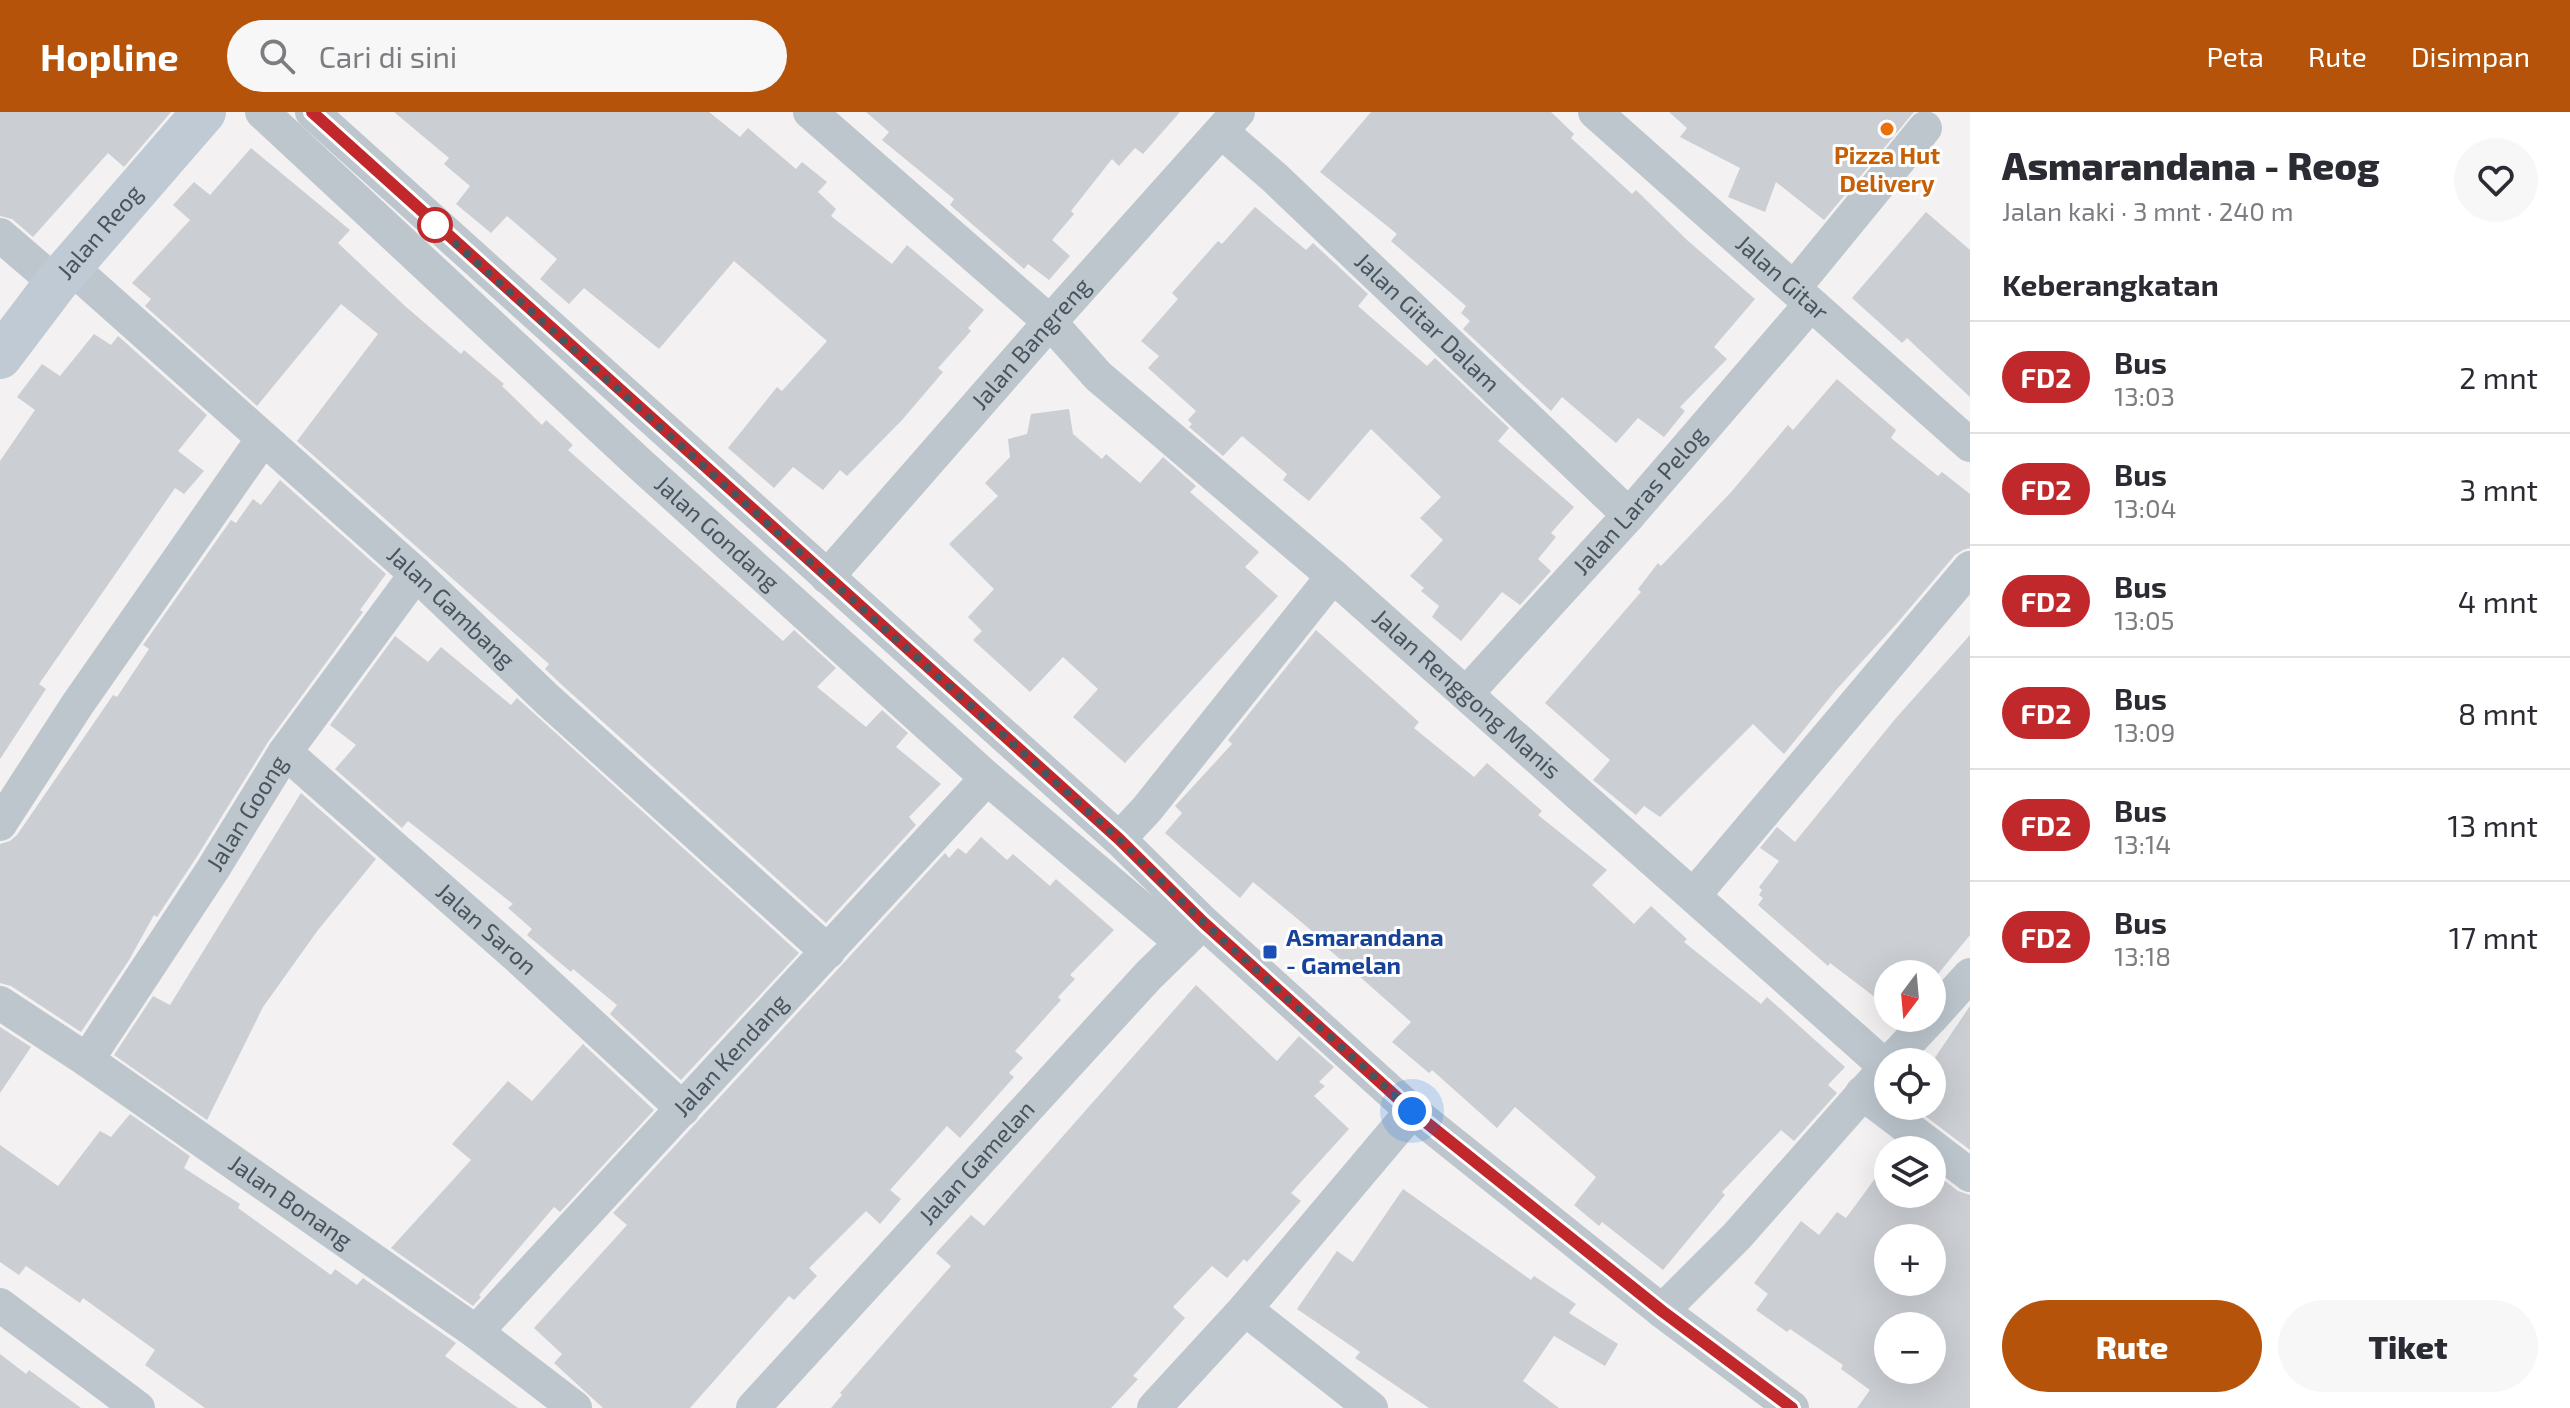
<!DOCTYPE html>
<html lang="id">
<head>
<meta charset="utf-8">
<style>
	:root { --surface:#fff; --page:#f7f7f7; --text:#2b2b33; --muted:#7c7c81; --line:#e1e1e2; --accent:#b45309 }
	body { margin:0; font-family:"Exo 2",sans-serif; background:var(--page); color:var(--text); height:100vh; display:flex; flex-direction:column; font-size:30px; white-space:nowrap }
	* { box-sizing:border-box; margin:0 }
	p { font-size:26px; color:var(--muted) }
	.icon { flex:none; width:44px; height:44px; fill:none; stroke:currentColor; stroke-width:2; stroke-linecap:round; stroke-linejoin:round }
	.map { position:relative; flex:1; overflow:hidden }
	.panel { display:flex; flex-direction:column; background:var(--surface); width:600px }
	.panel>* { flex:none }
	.badge { padding:0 16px; border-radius:26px; font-size:28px; line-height:52px }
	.needle { width:52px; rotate:196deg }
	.buttons { position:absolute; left:1874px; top:848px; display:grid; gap:16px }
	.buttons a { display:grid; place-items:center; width:72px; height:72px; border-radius:50%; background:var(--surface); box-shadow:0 8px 32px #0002; font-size:40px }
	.you { position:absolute; width:40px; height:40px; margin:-20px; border:6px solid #fff; border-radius:50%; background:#1a73e8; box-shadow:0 0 0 12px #1a73e833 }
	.map>.badge { position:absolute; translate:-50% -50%; box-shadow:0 0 0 4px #fff }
	h2 { padding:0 32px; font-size:30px; line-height:72px }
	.round { display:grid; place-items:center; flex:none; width:84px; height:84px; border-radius:42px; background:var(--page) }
	.overview { display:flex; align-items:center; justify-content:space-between; height:136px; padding:0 32px }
	h1 { font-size:38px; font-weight:800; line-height:60px }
	.primary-button { display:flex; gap:16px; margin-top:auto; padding:16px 32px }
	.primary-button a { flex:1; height:92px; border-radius:48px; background:var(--accent); color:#fff; font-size:32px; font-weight:800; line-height:92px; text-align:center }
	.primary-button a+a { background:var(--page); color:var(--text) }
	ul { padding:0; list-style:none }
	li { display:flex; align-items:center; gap:24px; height:112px; padding:0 32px; border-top:2px solid var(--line) }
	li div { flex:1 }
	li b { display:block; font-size:30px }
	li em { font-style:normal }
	li .badge { min-width:88px; font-weight:700; text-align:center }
	header { display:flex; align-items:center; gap:48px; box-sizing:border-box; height:112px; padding:0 40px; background:var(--accent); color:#fff }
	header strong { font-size:38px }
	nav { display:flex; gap:44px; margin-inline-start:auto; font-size:28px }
	.search { width:560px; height:72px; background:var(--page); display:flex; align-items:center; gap:20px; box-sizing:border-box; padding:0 28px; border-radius:44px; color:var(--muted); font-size:30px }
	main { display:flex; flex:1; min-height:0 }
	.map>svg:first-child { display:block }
	.building { fill:#cbced3; fill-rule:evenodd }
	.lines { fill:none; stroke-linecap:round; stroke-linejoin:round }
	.street { stroke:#bdc6cd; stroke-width:34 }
	.secondary { stroke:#bfcad4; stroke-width:44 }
	.line-casing { stroke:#fff; stroke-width:18 }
	.line { stroke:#c0282c; stroke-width:12 }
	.walk { stroke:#49555e; stroke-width:8; stroke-dasharray:0 14.4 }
	.food-dot { fill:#e8710a; stroke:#fff; stroke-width:3 }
	.stop-dot { fill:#fff; stroke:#c0282c; stroke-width:4 }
	.transit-dot { fill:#1a4fb4; stroke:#fff; stroke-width:3 }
	.labels { text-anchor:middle; stroke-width:6; stroke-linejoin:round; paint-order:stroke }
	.food-label { font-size:24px; font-weight:bold; fill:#c56008; stroke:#fff }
	.street-label { font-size:24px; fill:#49555e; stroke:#fff }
	.transit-label { font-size:24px; font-weight:bold; fill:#164399; stroke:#fff; text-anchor:start }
</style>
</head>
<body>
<header>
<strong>Hopline</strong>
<div class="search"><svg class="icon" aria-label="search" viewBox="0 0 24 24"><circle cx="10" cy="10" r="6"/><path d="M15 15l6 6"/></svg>Cari di sini</div>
<nav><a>Peta</a><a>Rute</a><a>Disimpan</a></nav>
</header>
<main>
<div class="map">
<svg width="1970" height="1296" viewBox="0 0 1970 1296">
	<rect width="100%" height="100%" fill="#f3f1f1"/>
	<g class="building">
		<polygon points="0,0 171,0 124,55 108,41 33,125 12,107 0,104"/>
		<polygon points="394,0 709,0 740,25 748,16 796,57 802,50 827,70 818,80 836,97 831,104 892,152 907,133 984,198 968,216 971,219 938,256 943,260 902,308 847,364 840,358 823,378 793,355 774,376 728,336 777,275 782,279 827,229 734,149 659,237 584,176 569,192 540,167 557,147 507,104 491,121 456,92 470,74 444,52 449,46"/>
		<polygon points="866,0 1180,0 1143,42 1135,36 1119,54 1112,47 1071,99 1074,102 1052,128 1070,144 1049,168 1028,152 1024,157 950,93 954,87 882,28 889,20"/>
		<polygon points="1371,0 1551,0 1574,22 1571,26 1632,82 1636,78 1687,128 1755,187 1714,235 1727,247 1680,295 1685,299 1664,325 1638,306 1616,331 1562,285 1551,299 1463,217 1470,209 1461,201 1466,194 1391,129 1397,122 1320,60"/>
		<polygon points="1669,0 1914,0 1824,108 1776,70 1765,100 1728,85 1740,56 1680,25 1687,16"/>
		<polygon points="251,36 350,118 338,131 405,194 461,242 464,238 504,272 502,274 542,313 546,308 573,333 568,338 783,529 794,518 836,556 817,575 866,615 882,598 908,621 896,635 941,672 909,705 916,713 826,811 562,573 545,557 549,552 297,329 378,222 341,192 257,294 145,194 151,187 132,171 190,108 173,93 194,70 210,83"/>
		<polygon points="1255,95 1306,138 1313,131 1326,143 1368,182 1358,194 1427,254 1435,246 1509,316 1498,329 1574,395 1551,421 1556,425 1538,447 1551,459 1520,493 1502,480 1461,529 1432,505 1439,494 1421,479 1424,476 1410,464 1443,428 1420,406 1441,385 1371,317 1309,389 1283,368 1287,362 1242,324 1223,344 1189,315 1192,312 1188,308 1196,299 1148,256 1159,244 1141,229 1178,187 1172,181 1218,129 1222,132"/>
		<polygon points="1926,100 1970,138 1970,285 1907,226 1902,231 1852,186"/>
		<polygon points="94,222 111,233 118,224 207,303 178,339 204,359 184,382 175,376 39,572 46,577 0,647 0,349 35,298 17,285 42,252 60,264"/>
		<polygon points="1837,267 1896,318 1891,326 1938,364 1942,360 1970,382 1970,436 1963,438 1955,443 1898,510 1836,578 1784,642 1753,612 1660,705 1644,694 1636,703 1593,668 1610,648 1545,591 1641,480 1638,477 1658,451 1661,454 1732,379 1788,313 1793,318"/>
		<polygon points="1069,297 1073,322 1102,347 1106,342 1140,371 1163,345 1196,374 1190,380 1259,440 1245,455 1278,484 1125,651 1073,605 1098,577 1063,545 1030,580 973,528 982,519 968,505 994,477 949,432 998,384 985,371 1010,345 1008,327 1027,322 1031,302"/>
		<polygon points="280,368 386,462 360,498 363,500 268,630 196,746 157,805 154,803 129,848 81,920 11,874 0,871 0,732 10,729 17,723 113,583 117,585 149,537 143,533 231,408 236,411 253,387 261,393"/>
		<polygon points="1316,518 1419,610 1414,616 1474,665 1487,651 1542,699 1538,703 1607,758 1592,773 1634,812 1651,794 1687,827 1684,830 1761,892 1767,885 1845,955 1828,973 1837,981 1794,1029 1781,1018 1722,1080 1725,1083 1663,1158 1602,1110 1599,1114 1574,1093 1596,1065 1515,995 1497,1016 1432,958 1429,961 1392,930 1411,910 1316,826 1312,819 1253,770 1240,786 1165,721 1182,701 1175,694 1232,632 1228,628"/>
		<polygon points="1970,523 1970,823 1938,862 1888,862 1888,895 1830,851 1828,854 1758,793 1763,786 1759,783 1762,778 1759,775 1779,749 1760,736 1777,715 1795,730 1896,606"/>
		<polygon points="395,524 428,550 441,535 511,593 517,586 799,841 681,968 610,902 617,893 573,857 571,860 527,823 532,817 508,796 513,792 408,709 402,716 335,657 356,633 330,613"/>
		<polygon points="301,681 376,747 318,818 263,895 207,1008 114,943 153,884 170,893"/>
		<polygon points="981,725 1007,748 1013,742 1050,774 1056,767 1114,818 1070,863 1075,867 1058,885 1061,888 1015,939 1023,946 1009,961 1014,965 960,1026 947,1014 890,1078 901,1087 880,1112 866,1099 809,1156 817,1164 794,1188 789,1184 690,1296 603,1296 554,1251 562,1242 534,1216 627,1113 613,1101 945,741 949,746 958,736 966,742"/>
		<polygon points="1196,873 1277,949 1299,924 1334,955 1319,970 1325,974 1314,984 1349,1017 1291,1081 1301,1089 1247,1150 1244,1147 1227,1166 1212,1154 1173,1195 1185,1206 1133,1264 1138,1267 1111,1296 831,1296 842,1283 840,1281 951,1154 936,1141 971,1103 984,1114"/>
		<polygon points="1970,894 1970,1038 1912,994 1932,994 1932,950"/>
		<polygon points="0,915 31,935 0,981"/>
		<polygon points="583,932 654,998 560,1100 554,1095 479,1183 481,1185 473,1194 391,1136 471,1048 452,1032 508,969 532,989"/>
		<polygon points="130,1002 190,1044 184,1056 240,1092 238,1096 331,1163 335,1157 357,1173 363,1166 456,1231 445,1244 518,1296 205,1296 145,1253 155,1238 83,1186 80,1191 26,1154 19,1163 0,1150 0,1033 58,1074 100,1019 111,1025"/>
		<path d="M 1888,1049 L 1888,1082 L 1932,1082 L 1932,1059 L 1958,1079 L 1970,1083 L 1970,1296 L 1857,1296 L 1870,1278 L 1841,1257 L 1843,1253 L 1790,1217 L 1787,1220 L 1756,1198 L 1768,1182 L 1754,1171 L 1801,1109 L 1819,1123 L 1837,1100 L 1846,1106 ZM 1888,1126 L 1932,1126 L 1932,1170 L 1888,1170 ZM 1888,1214 L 1932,1214 L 1932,1258 L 1888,1258 Z"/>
		<polygon points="1403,1077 1531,1168 1534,1164 1576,1192 1569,1201 1618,1232 1605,1254 1554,1224 1523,1269 1559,1296 1429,1296 1355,1246 1360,1240 1297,1197 1337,1139 1353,1150"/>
		<polygon points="0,1242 26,1262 29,1258 81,1296 0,1296"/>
	</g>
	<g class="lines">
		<g class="street">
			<path id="s1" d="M 262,0 L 641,353 L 987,666 L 1182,831"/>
			<polyline points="312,0 1119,727 1203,810 1412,999 1662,1199 1792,1296"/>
			<path id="s2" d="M 810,0 L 1050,210 L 1098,264 L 1333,464 L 1886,955"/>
			<path id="s3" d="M 1595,0 L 1970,333"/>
			<path id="s4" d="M 1222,20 L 1275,66 L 1629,403"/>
			<polyline points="0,123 56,171"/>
			<path id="s5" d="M 71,155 L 416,462 L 548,588 L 828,840"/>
			<polyline points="1794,176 1925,16"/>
			<path id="s6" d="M 827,465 L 1050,210 L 1238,0"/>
			<path id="s7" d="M 1466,582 L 1629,403 L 1810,193"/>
			<path id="s8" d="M 285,640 L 518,845 L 683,997"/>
			<polyline points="0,712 77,593 262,328"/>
			<polyline points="1119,727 1147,697 1333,464"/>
			<polyline points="1694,783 1970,456"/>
			<path id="s9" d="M 0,891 L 87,948 L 476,1220 L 575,1296"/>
			<polyline points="1932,905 1970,863"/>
			<path id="s10" d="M 87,948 L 213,757 L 285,640 L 416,462"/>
			<polyline points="1890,950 1931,906"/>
			<polyline points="1862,981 1970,1063"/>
			<polyline points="0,1193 138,1296"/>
			<polyline points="1245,1197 1371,1296"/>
			<polyline points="1662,1199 1737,1124 1888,953"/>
			<path id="s11" d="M 476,1220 L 987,666"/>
			<path id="s12" d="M 753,1296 L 1148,864 L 1197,816"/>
			<polyline points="1154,1296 1245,1197 1412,999"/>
		</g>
		<path class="secondary" id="s13" d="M 0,245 L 56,171 L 204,0"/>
	</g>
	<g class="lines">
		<defs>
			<polyline id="line" points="312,0 1119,727 1203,810 1412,999 1662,1199 1792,1296"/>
		</defs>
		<use href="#line" class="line-casing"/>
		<use href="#line" class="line"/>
		<polyline class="walk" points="435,113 1119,727 1203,810 1412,999"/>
	</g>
	<circle class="food-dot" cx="1887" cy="17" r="8"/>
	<circle class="stop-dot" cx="435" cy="113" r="16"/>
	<rect class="transit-dot" x="1262" y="832" width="16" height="16" rx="4"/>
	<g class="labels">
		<g class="food-label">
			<text x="1887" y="52">Pizza Hut<tspan x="1887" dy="28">Delivery</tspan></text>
		</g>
		<g class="street-label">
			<text dy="8" stroke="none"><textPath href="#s13" startOffset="160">Jalan Reog</textPath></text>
			<text dy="8" stroke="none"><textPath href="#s3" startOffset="250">Jalan Gitar</textPath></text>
			<text dy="8" stroke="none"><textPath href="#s4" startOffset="280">Jalan Gitar Dalam</textPath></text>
			<text dy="8" stroke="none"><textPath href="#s6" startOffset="310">Jalan Bangreng</textPath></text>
			<text dy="8" stroke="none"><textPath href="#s7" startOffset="260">Jalan Laras Pelog</textPath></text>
			<text dy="8" stroke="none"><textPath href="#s1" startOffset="620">Jalan Gondang</textPath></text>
			<text dy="8" stroke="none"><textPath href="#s5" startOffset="510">Jalan Gambang</textPath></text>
			<text dy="8" stroke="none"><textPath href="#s2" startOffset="878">Jalan Renggong Manis</textPath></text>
			<text dy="8" stroke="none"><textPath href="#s10" startOffset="294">Jalan Goong</textPath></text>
			<text dy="8" stroke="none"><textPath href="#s8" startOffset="268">Jalan Saron</textPath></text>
			<text dy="8" stroke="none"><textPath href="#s11" startOffset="376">Jalan Kendang</textPath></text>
			<text dy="8" stroke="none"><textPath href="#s12" startOffset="332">Jalan Gamelan</textPath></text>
			<text dy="8" stroke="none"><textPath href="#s9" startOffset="352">Jalan Bonang</textPath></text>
		</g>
		<g class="transit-label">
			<text x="1286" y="834">Asmarandana<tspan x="1286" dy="28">- Gamelan</tspan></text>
		</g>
	</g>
</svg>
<div class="buttons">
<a><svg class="needle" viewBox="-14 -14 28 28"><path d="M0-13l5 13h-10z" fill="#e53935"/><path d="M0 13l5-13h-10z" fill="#7c7c81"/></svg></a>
<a><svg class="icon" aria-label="locate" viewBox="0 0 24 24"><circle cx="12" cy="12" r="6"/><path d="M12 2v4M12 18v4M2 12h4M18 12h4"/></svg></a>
<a><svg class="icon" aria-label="layers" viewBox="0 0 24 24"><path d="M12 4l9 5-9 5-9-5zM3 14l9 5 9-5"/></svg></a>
<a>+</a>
<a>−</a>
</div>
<div class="you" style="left:1412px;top:999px"></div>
</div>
<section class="panel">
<div class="overview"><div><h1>Asmarandana - Reog</h1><p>Jalan kaki · 3 mnt · 240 m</p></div><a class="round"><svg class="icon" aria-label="heart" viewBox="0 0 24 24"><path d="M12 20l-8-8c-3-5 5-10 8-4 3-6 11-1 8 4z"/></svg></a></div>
<h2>Keberangkatan</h2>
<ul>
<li><span class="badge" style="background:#c0282c;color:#fff">FD2</span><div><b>Bus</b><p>13:03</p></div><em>2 mnt</em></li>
<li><span class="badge" style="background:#c0282c;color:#fff">FD2</span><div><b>Bus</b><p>13:04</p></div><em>3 mnt</em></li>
<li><span class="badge" style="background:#c0282c;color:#fff">FD2</span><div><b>Bus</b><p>13:05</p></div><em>4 mnt</em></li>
<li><span class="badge" style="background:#c0282c;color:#fff">FD2</span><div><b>Bus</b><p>13:09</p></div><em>8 mnt</em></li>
<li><span class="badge" style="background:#c0282c;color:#fff">FD2</span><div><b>Bus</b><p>13:14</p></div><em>13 mnt</em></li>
<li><span class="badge" style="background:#c0282c;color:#fff">FD2</span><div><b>Bus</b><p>13:18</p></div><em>17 mnt</em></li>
</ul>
<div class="primary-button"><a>Rute</a><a>Tiket</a></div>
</section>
</main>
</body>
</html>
